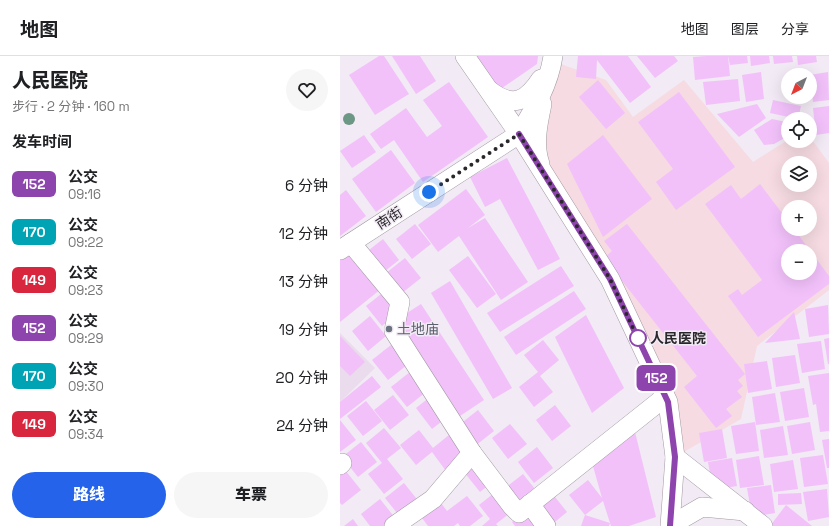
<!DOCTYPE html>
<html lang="zh">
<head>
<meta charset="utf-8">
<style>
	:root { --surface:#fff; --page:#f6f6f6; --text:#202124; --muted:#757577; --line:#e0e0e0; --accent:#2563eb }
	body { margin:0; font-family:"Space Grotesk","Noto Sans SC",sans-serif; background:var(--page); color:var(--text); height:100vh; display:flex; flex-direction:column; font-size:15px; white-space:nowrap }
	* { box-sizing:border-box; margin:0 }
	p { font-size:13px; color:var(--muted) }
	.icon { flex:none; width:22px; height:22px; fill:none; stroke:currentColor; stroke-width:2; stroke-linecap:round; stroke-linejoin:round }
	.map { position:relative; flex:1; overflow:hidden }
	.side { display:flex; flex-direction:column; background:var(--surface); width:340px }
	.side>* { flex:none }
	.badge { padding:0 8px; border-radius:6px; font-size:14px; line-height:26px }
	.needle { width:26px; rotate:222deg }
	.fabs { position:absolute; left:441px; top:12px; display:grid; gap:8px }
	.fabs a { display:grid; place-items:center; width:36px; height:36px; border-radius:50%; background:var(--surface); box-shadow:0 4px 16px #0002; font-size:20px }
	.you { position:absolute; width:20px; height:20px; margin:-10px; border:3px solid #fff; border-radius:50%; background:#1a73e8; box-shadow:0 0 0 6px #1a73e833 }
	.map>.badge { position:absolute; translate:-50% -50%; box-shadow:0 0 0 2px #fff }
	h2 { padding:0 12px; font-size:15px; line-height:36px }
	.round { display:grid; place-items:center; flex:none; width:42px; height:42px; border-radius:21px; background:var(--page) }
	.summary { display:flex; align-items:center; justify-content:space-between; height:68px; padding:0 12px }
	h1 { font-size:19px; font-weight:800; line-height:30px }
	.action { display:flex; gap:8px; margin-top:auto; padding:8px 12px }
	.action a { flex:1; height:46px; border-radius:24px; background:var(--accent); color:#fff; font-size:16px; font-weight:800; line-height:46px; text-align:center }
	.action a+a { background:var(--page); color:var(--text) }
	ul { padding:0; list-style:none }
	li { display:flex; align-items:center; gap:12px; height:48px; padding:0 12px }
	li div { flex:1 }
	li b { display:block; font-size:15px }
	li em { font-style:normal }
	li .badge { min-width:44px; font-weight:700; text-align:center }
	header { display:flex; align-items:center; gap:24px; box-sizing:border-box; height:56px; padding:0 20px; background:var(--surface); border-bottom:1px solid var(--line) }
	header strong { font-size:19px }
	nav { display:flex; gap:22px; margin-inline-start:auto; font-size:14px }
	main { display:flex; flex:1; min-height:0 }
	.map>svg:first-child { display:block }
	.built { fill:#eadcec }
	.medical { fill:#f6dbe2; fill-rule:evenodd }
	.building { fill:#f2c1fa; fill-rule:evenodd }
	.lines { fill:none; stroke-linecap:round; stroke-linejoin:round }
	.minor-casing { stroke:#a199a2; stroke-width:20 }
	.minor { stroke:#fff; stroke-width:19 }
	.tree { fill:#6d9785 }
	.line-casing { stroke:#fff; stroke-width:9 }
	.line { stroke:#8e44ad; stroke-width:6 }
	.walk { stroke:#2a272b; stroke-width:4; stroke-dasharray:0 7.2 }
	.worship-dot { fill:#6b7280; stroke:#f2eaf4; stroke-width:1.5 }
	.stop-dot { fill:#fff; stroke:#8e44ad; stroke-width:2 }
	.labels { text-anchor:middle; stroke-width:3; stroke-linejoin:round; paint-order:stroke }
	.street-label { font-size:14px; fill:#2a272b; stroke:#f2eaf4 }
	.worship-label { font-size:14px; fill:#5b616d; stroke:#f2eaf4; text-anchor:start }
	.stop-label { font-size:14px; font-weight:bold; fill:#2a272b; stroke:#f2eaf4; text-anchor:start }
</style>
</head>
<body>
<header>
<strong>地图</strong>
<nav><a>地图</a><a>图层</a><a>分享</a></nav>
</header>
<main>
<section class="side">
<div class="summary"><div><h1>人民医院</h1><p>步行 · 2 分钟 · 160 m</p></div><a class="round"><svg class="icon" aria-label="heart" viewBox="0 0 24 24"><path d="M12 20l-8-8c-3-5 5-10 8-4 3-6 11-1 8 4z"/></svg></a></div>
<h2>发车时间</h2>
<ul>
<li><span class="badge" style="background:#8e44ad;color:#fff">152</span><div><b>公交</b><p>09:16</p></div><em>6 分钟</em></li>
<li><span class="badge" style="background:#00a3b4;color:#fff">170</span><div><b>公交</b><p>09:22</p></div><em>12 分钟</em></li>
<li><span class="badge" style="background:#d7263d;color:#fff">149</span><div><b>公交</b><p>09:23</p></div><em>13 分钟</em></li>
<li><span class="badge" style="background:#8e44ad;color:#fff">152</span><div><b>公交</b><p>09:29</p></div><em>19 分钟</em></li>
<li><span class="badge" style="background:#00a3b4;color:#fff">170</span><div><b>公交</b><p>09:30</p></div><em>20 分钟</em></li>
<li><span class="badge" style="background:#d7263d;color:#fff">149</span><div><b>公交</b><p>09:34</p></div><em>24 分钟</em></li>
</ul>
<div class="action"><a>路线</a><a>车票</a></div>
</section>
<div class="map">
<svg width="489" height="470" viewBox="0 0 489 470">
	<rect width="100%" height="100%" fill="#f2eaf4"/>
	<polygon class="built" points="0,277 35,312 0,346"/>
	<path class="medical" d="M 212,5 L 266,24 L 293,61 L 344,24 L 413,106 L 448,84 L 470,85 L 470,81 L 489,107 L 489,234 L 417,290 L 401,363 L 335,401 L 328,346 L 179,78 ZM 448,107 L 470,107 L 470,129 L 448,129 ZM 448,151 L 470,151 L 470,173 L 448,173 ZM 448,195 L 470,195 L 470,217 L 448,217 Z"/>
	<g class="building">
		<polygon points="39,0 44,0 69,38 35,59 9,19"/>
		<polygon points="52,0 80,0 96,25 76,38"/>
		<polygon points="125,0 198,0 197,8 152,39"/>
		<polygon points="238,0 288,0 311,31 290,47 257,4 256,23 236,21"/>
		<polygon points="297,0 334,0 338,5 315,22"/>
		<polygon points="366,0 388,0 390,20 355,24 353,1"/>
		<polygon points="388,0 407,0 408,7 390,9"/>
		<polygon points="410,0 429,0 430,7 411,10"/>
		<polygon points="433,0 452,0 453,6 434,8"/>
		<polygon points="457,0 476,0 477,6 458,9"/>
		<polygon points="421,16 424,43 406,46 402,19"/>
		<polygon points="488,16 489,44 473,46 470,19"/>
		<polygon points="398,23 400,45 366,49 363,26"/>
		<polygon points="258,24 285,57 266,73 239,41"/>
		<polygon points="109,26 148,81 83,126 54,84 41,93 30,78 66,52 87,81 102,70 83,44"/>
		<polygon points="339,36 395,111 336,154 316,126 333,113 298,66"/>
		<polygon points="470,37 472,43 453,46 453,41 470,41"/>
		<polygon points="433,44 461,50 458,63 430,57"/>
		<polygon points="417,48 426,62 399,81 377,58"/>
		<polygon points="489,50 489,77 476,79 473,52"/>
		<polygon points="432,63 446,66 448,69 448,80 434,88 424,89 414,74"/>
		<polygon points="24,79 36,96 12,112 0,95"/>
		<polygon points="263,79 312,143 263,181 227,108"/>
		<polygon points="51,94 75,127 36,156 12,123"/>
		<polygon points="167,102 220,203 198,214 160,143 145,151 130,121"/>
		<path d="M 420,128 L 448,165 L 448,173 L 454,173 L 489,220 L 489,228 L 418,281 L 388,240 L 398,233 L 402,239 L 422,224 L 365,148 L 391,129 L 401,143 ZM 448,195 L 470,195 L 470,217 L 448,217 Z"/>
		<polygon points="126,133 145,159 128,172 145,162 188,226 161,244 119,180 98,196 78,169"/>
		<polygon points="6,134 26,160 0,180 0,139"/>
		<polygon points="75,168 91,188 72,203 56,183"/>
		<polygon points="287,168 405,318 398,324 403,330 397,335 402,341 386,353 392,360 376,372 344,331 357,320 264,202 272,195 264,185"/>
		<polygon points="43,183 59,204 40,219 24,198"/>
		<polygon points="10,195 41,233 0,266 0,203"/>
		<polygon points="128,200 156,238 137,252 109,214"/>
		<polygon points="65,202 81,222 62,237 46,217"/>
		<polygon points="221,210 234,230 160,276 147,257"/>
		<polygon points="110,225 172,332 153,343 91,237"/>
		<polygon points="45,235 61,255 42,270 26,250"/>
		<polygon points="234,235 246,253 176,299 164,281"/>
		<polygon points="81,248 144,344 117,362 53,266"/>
		<polygon points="488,249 489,278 469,281 465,253"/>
		<polygon points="454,256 460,283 425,287"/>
		<polygon points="246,259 284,332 252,357 215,281"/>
		<polygon points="30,260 46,280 28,295 12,275"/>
		<polygon points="0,280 25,306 10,320 0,310"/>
		<polygon points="489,282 489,308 488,308 484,283"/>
		<polygon points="203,284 219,304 200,320 213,336 194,351 179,331 198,316 184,299"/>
		<polygon points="481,285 485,313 462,317 457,288"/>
		<polygon points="51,289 67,309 48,324 32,304"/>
		<polygon points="455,299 460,327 436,331 432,302"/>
		<polygon points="427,305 432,333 408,337 404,308"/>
		<polygon points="70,316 86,336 67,351 51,331"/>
		<polygon points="489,317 489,375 480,376 476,348 473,349 468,320"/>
		<polygon points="32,320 41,331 0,363 0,346"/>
		<polygon points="464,332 469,361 445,365 440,336"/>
		<polygon points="95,337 111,358 92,373 76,352"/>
		<polygon points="435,337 440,366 416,369 412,341"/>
		<polygon points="53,339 69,359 50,374 34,354"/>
		<polygon points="26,345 42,365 23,380 7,360"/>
		<polygon points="215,349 231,370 212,385 196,364"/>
		<polygon points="138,354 154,375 135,390 119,369"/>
		<polygon points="0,364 16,384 0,396"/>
		<polygon points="415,366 419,395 396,398 391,370"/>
		<polygon points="470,366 475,394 452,398 447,370"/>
		<polygon points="170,368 187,388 168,403 152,382"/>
		<polygon points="443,370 448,399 424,402 420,374"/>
		<polygon points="44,372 61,392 47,403 63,423 44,438 28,418 42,407 26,387"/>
		<polygon points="382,373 387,402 364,406 359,377"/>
		<polygon points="79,374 93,392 109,379 125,399 106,415 92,396 76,409 60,389"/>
		<polygon points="295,376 316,461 289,470 271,470 263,445 245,459 270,467 269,470 241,470 245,459 229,439 248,424 262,442 251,403"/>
		<polygon points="489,383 489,412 487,412 482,384"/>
		<polygon points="21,386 37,406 18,421 2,401"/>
		<polygon points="197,391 213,412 194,427 178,406"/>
		<polygon points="483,399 488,428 464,431 460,402"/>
		<polygon points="419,400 424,429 400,432 396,404"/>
		<polygon points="143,401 159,421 140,436 124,416"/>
		<polygon points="392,402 397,430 373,434 368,406"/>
		<polygon points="453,404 458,433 434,436 430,408"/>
		<polygon points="5,414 21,434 2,449 0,447 0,418"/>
		<polygon points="183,418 199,438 180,453 164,433"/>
		<polygon points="64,427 80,447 61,462 45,442"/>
		<polygon points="431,429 435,457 412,461 407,432"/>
		<polygon points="487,433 489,461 468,465 463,436"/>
		<polygon points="158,434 174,454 156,468 158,470 142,470 150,463 139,449"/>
		<polygon points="211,436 227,456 210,470 192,451"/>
		<polygon points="461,437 462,448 438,449 438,438"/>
		<polygon points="127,440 143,460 130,470 120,470 118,467 114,470 88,470 82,462 101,447 107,455"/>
		<polygon points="40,443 56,463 47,470 30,470 21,458"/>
		<polygon points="446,449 472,470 430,470"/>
		<polygon points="191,451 206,470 175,470 172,466"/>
		<polygon points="13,463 18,470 4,470"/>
	</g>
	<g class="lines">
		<defs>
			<g id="minor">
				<polyline points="125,0 179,78 270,223 328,346 335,401 330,470"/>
				<path d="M 150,35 C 173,52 186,46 201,23"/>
				<path d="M 200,108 C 193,89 198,67 202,48"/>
				<polyline points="11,187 60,246 54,275 132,397 172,450 179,457 325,341"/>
				<path d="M 0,194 L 179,78 C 194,54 209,28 213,0"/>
				<polyline points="335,401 423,470"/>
				<polyline points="0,409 2,407"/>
				<polyline points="190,448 206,470"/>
				<polyline points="331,469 362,451 405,455"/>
				<polyline points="54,470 93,443 132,397"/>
			</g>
		</defs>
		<use href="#minor" class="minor-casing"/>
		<use href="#minor" class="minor"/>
	</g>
	<circle class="tree" cx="9" cy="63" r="6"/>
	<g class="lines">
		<defs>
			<polyline id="line" points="179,78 270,223 328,346 335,401 330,470"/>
		</defs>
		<use href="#line" class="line-casing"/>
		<use href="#line" class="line"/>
		<polyline class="walk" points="89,136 179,78 270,223 301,289 298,282"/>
	</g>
	<circle class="worship-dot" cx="49" cy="273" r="4"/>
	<circle class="stop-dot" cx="298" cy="282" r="8"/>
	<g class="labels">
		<g class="street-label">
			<text transform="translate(49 162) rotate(-33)" y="5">南街</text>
		</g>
		<g class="worship-label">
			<text x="57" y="278">土地庙</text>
		</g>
		<g class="stop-label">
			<text x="310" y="287">人民医院</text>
		</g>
	</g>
</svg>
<div class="fabs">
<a><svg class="needle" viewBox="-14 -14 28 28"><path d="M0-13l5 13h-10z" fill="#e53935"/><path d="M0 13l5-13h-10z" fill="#757577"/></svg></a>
<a><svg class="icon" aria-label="locate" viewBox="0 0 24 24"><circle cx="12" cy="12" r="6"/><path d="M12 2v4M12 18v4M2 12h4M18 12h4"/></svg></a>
<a><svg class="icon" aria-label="layers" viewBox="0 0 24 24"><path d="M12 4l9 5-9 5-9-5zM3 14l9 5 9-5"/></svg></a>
<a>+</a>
<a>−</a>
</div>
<div class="you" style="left:89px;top:136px"></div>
<b class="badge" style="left:316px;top:322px;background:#8e44ad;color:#fff">152</b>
</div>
</main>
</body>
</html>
